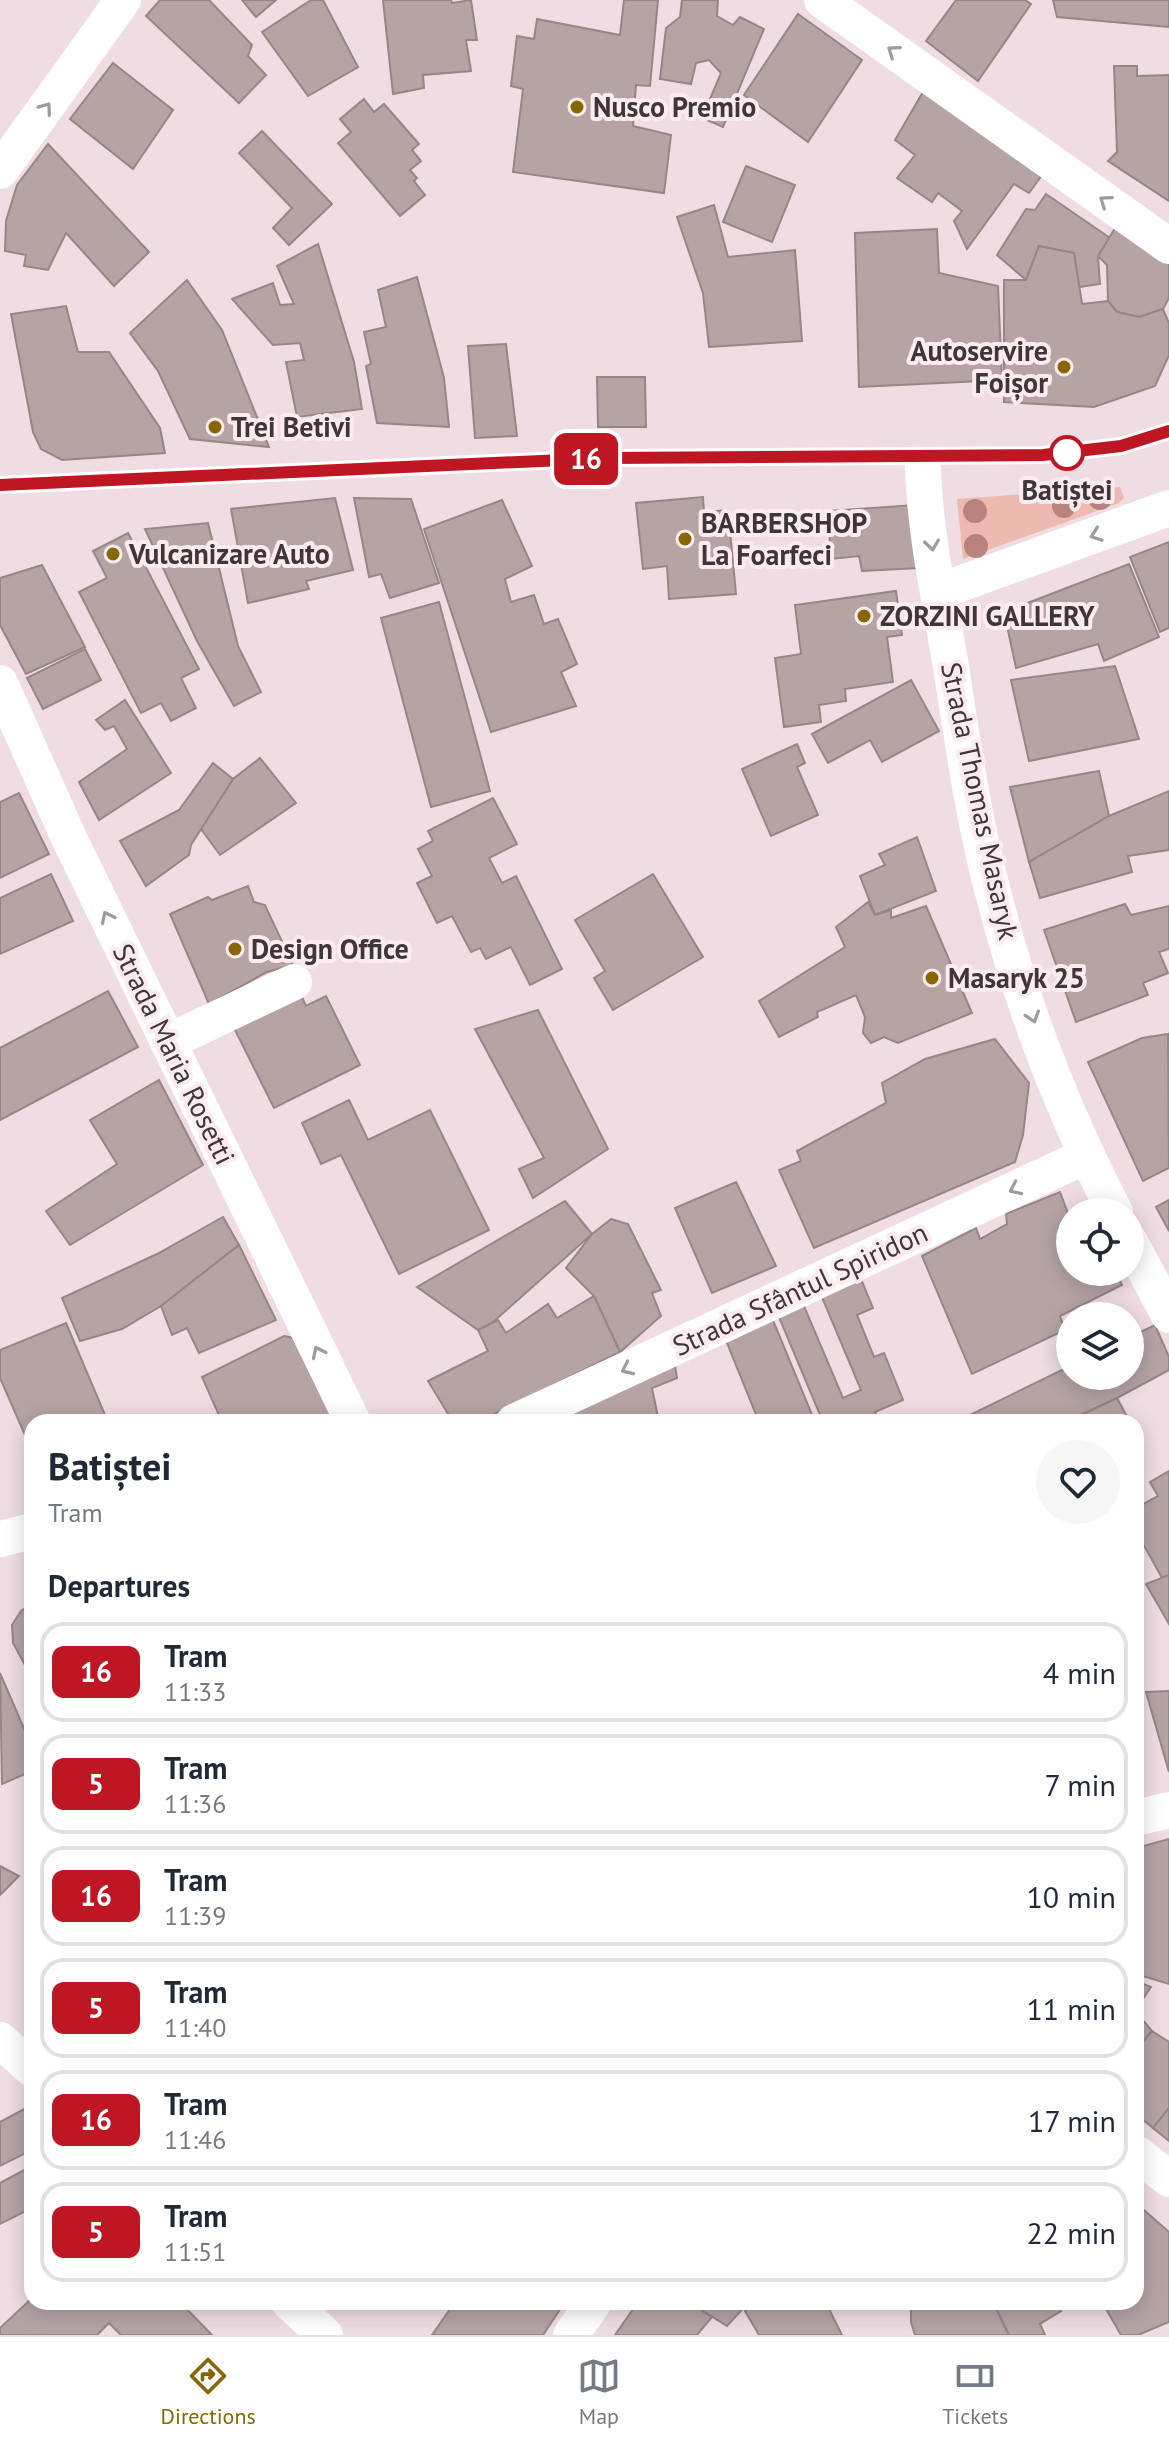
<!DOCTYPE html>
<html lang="en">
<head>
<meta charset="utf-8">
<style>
	:root { --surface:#fff; --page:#f6f6f7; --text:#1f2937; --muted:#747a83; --line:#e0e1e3; --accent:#866701 }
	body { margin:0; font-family:"PT Sans",sans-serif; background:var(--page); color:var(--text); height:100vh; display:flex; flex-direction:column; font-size:30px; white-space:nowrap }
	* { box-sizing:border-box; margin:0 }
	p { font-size:26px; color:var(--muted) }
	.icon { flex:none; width:44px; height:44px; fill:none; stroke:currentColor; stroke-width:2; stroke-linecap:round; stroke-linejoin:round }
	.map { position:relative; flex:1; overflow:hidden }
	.sheet { position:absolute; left:24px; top:1414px; width:1120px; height:896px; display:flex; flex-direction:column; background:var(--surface); border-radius:24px; box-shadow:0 4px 20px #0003 }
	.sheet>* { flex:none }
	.badge { padding:0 16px; border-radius:12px; font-size:28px; line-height:52px }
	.buttons { position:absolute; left:1056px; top:1198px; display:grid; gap:16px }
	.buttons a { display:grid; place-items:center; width:88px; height:88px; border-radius:50%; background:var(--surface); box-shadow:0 4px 20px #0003; font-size:40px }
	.map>.badge { position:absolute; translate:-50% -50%; box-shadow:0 0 0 4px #fff }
	h2 { padding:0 24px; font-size:30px; line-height:72px }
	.round { display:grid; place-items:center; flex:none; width:84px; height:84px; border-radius:42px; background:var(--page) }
	.headline { display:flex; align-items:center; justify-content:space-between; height:136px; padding:0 24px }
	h1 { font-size:38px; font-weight:700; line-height:60px }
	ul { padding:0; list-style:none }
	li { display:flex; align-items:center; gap:24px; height:100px; margin:0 16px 12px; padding:0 8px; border:4px solid var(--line); border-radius:24px }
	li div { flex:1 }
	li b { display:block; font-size:30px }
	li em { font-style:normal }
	li .badge { min-width:88px; font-weight:700; text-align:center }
	.menu { display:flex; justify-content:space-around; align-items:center; height:112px; border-top:2px solid var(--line); background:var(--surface); font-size:22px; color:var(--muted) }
	.menu a { display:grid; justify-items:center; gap:4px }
	.menu .current { color:var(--accent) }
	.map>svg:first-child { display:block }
	.green { fill:#edbaaf }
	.building { fill:#b6a4a5; stroke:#978686; stroke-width:2 }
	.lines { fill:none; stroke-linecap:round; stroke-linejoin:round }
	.minor { stroke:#fff; stroke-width:36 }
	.tree { fill:#ba827c }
	.oneway { stroke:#9e9b9c }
	.line-casing { stroke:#fff; stroke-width:18 }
	.line { stroke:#be1622; stroke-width:12 }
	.poi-dot { fill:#866701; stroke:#fdebf0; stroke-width:3 }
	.stop-dot { fill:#fff; stroke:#be1622; stroke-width:4 }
	.labels { text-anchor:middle; stroke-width:8; stroke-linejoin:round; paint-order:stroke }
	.poi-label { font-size:28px; font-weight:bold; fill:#3e3739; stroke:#fdebf0; text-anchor:start }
	.stop-label { font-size:28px; font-weight:bold; fill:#3e3739; stroke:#fdebf0 }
	.street-label { font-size:28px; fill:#3e3739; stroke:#fdebf0 }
</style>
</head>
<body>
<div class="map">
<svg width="1169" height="2335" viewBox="0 0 1169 2335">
	<rect width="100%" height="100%" fill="#efdde3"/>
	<polygon class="green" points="1120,487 1124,498 1119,503 963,559 957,499"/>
	<g class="building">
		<polygon points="160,0 209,0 252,45 248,56 266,75 239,103 146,16"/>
		<polygon points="242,0 276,0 256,17"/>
		<polygon points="311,0 323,0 358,67 308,96 262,32"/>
		<polygon points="383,0 451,0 452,3 471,0 477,40 466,40 471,71 423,75 424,88 393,94"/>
		<polygon points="624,0 658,0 650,86 636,85 633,126 671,135 664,193 513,172 523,89 511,86 517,36 534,39 537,19 620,35"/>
		<polygon points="682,0 718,0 717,16 733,25 740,17 764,29 723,127 702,118 721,73 709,60 696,63 691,84 660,79 666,28 680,17"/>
		<polygon points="956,0 1025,0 1031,4 978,81 926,41"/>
		<polygon points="1053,0 1169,0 1169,27 1057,17"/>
		<polygon points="798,14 862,60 808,142 744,95"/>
		<polygon points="113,63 173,110 133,169 70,119"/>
		<polygon points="1114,66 1137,66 1137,76 1169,75 1169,201 1108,161 1117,152"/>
		<polygon points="923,92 1042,175 1029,193 1014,184 967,249 954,221 962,211 938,193 932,202 897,178 915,155 895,140"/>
		<polygon points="364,99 374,112 384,104 419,144 412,150 421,161 410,170 417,178 414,181 425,195 400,216 338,143 351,132 340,119"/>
		<polygon points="262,131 332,204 289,245 273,228 292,208 239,153"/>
		<polygon points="48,144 149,252 114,286 66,233 48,270 24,266 26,255 5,251 6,221 17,185"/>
		<polygon points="746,166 795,185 772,242 723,222"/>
		<polygon points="1046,194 1110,238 1098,256 1100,284 1079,287 1074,253 1039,246 1026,280 997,255 1026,209 1035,210"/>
		<polygon points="714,205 728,257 795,250 802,341 709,347 703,293 677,217"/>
		<polygon points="1117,225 1169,260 1169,298 1163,309 1139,317 1117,312 1108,301 1107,265 1098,256"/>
		<polygon points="937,229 939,273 998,286 1002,380 859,387 855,233"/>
		<polygon points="318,244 354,362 362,409 297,417 286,362 304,360 300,343 273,345 232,299 273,283 280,305 294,304 277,266"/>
		<polygon points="1039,246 1074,253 1082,304 1108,301 1117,312 1139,317 1163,309 1169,323 1169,355 1155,386 1094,407 1004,402 1004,280 1026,280"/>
		<polygon points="417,277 444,378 449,427 377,423 366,366 371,364 364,332 386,327 378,290"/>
		<polygon points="187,280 222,330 269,447 190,439 158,371 130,333"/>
		<polygon points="66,306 78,352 109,352 160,428 165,453 62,460 41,449 33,432 11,314"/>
		<polygon points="506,344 517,436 475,438 468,346"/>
		<polygon points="597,377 645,377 646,427 598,427"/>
		<polygon points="703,497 704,512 728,510 736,594 669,599 667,566 643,569 636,503"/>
		<polygon points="335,498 353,570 306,581 309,589 248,603 231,509"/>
		<polygon points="354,498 411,499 439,583 390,598 381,574 369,577"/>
		<polygon points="502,500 532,566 505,579 511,602 534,595 544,624 558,619 577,664 561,672 576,706 491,732 424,529"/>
		<polygon points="915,505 919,568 862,571 859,556 831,559 828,511"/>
		<polygon points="208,523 238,646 261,692 234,706 197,641 145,529"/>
		<polygon points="128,533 199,669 181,678 196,708 171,721 161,703 141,713 79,592 107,578 93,551"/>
		<polygon points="1169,542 1169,628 1160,632 1130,557"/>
		<polygon points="1129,564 1159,637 1104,661 1098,644 1016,668 1004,612"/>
		<polygon points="42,565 85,647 26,674 0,625 0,578"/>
		<polygon points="896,591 902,635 887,637 893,682 845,689 846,701 819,705 821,722 784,727 775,658 801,654 795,605"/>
		<polygon points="439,602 490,791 431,807 381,618"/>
		<polygon points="85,649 101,680 43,709 27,678"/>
		<polygon points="1115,666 1139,739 1029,761 1011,680"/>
		<polygon points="911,680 939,731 882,762 870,740 828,763 812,734"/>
		<polygon points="125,700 171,773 99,820 79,782 127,749 114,726 105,730 96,720"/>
		<polygon points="797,744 805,763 797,767 818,815 771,836 742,769"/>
		<polygon points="260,758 296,803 220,855 201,829 233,779"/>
		<polygon points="213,763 233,779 191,845 189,855 146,886 120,841 179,810"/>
		<polygon points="1099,771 1109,816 1029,862 1010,787"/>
		<polygon points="1169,791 1169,850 1128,856 1132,872 1040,898 1029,862 1109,816"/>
		<polygon points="19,793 49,854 0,878 0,802"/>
		<polygon points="493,798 517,844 489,858 502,883 516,876 562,969 530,985 511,947 486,959 480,948 471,952 452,916 437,923 417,883 432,876 418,849 433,841 428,831"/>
		<polygon points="917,837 936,891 875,915 860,876 885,865 879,854"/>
		<polygon points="51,874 73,921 0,954 0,898"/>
		<polygon points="653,874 703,957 613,1010 594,978 605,971 575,920"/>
		<polygon points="248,886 254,902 265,905 293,965 267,972 209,1004 170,914 208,897 212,900"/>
		<polygon points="868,902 875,915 891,910 891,918 926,906 972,1013 898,1043 884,1037 871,1043 863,1033 865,1017 856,995 817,1012 818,1017 779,1037 759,1001 845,947 836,927"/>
		<polygon points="1125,904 1131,915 1169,906 1169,949 1159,952 1168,973 1143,983 1148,995 1076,1022 1044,930"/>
		<polygon points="108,991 138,1047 0,1120 0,1048"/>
		<polygon points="301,995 306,1006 326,996 360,1065 274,1108 234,1028"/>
		<polygon points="538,1010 608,1149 533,1198 519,1169 544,1158 475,1029"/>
		<polygon points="1168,1034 1169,1168 1143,1181 1088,1062 1142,1038"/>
		<polygon points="995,1039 1029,1083 1023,1135 1015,1162 814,1248 779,1170 801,1161 797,1151 886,1103 882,1083 925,1059"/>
		<polygon points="159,1080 203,1165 70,1245 46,1211 117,1164 90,1120"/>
		<polygon points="349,1100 368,1140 430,1110 489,1230 399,1274 341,1155 321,1164 302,1123"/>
		<polygon points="736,1182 776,1266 712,1293 675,1208"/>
		<polygon points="1060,1192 1070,1219 1070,1272 1116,1272 1122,1285 1060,1316 1065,1330 972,1374 922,1256 976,1228 980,1239 1007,1224 1006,1214"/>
		<polygon points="1169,1200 1169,1231 1156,1207"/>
		<polygon points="565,1201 592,1234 492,1323 478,1330 417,1287"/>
		<polygon points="223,1217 239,1245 161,1306 122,1329 80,1341 62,1298 157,1254"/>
		<polygon points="611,1219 628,1224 661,1290 652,1293 661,1316 620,1352 594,1296 566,1268 592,1234"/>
		<polygon points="239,1245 276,1320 199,1353 187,1328 172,1335 161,1306"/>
		<polygon points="856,1267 873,1308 857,1315 874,1357 884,1353 903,1400 875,1412 880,1422 823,1422 776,1310 801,1299 843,1398 861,1390 816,1283"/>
		<polygon points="594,1296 620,1352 478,1422 453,1422 428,1381 488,1351 478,1330 498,1320 506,1333 548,1304 557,1318"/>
		<polygon points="772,1318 815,1422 759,1422 725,1338"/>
		<polygon points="66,1323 108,1422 32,1422 32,1451 0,1378 0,1350"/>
		<polygon points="1155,1325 1169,1357 1169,1370 1117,1398 1066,1422 969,1422 966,1417 1070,1366 1070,1376 1130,1376 1130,1337"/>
		<polygon points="284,1336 294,1338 333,1411 323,1422 222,1422 202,1377"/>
		<polygon points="673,1354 677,1378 652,1388 659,1422 555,1422"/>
		<polygon points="1117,1398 1130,1422 1066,1422"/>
		<polygon points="1169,1471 1169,1575 1162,1578 1136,1531 1136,1508 1158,1496 1150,1482"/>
		<polygon points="1169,1575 1169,1624 1146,1584"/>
		<polygon points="32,1604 32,1678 13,1643 12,1625 21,1611"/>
		<polygon points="0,1673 32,1747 32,1771 2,1784"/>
		<polygon points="1169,1691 1169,1772 1146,1692"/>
		<polygon points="1169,1839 1169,1984 1136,1974 1136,1848"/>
		<polygon points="0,1866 19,1876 0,1895"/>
		<polygon points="1136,1981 1151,1987 1136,2009"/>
		<polygon points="1136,2012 1152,2031 1136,2050"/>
		<polygon points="1152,2031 1169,2042 1169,2108 1153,2128 1136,2114 1136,2050"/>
		<polygon points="32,2105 32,2150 0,2166 0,2122"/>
		<polygon points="1169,2108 1169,2141 1153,2128"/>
		<polygon points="32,2166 32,2208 0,2224 0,2183"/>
		<polygon points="1136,2203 1169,2232 1169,2322 1138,2335 1121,2335 1102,2302 1136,2302"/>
		<polygon points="32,2298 32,2302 180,2302 212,2335 121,2335 109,2323 97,2335 0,2335 0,2328"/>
		<polygon points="455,2302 559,2302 563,2305 543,2335 432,2335"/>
		<polygon points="638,2302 689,2302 712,2317 697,2335 615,2335"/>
		<polygon points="689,2302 749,2302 727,2326"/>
		<polygon points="759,2302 838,2302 828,2307 842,2335 759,2335 745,2311"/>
		<polygon points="911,2302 993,2302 1009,2335 915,2335 911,2322"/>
		<polygon points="993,2302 1057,2302 1061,2311 1040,2324 1045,2335 1009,2335"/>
	</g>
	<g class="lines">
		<g class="minor">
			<polyline points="822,0 1169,246"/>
			<polyline points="0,171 123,0"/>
			<path d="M 923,468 C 925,534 940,601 951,667 C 963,744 974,824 995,900 C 1023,1007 1064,1114 1115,1212"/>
			<polyline points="938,592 1169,508"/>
			<polyline points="0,683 69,838 353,1422"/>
			<polyline points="168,1042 294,982"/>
			<polyline points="1130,1242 1169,1315"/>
			<polyline points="514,1422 1086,1156"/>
			<polyline points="0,1539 32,1531"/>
			<polyline points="1136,1818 1169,1810"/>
			<polyline points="0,2040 32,2069"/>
			<polyline points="1136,2153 1169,2179"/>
			<polyline points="289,2302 325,2335"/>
			<polyline points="571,2335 594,2302"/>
		</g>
	</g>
	<g class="tree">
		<circle cx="1100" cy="498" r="12"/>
		<circle cx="1064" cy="506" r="12"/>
		<circle cx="975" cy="511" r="12"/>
		<circle cx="976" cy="546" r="12"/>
	</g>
	<defs><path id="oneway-chevron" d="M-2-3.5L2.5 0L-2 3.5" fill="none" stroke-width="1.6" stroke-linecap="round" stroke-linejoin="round" transform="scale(2)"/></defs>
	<g class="oneway">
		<use href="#oneway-chevron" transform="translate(893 51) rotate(-145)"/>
		<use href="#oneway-chevron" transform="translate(46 108) rotate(-54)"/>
		<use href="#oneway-chevron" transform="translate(1105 201) rotate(-145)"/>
		<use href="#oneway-chevron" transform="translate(1096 535) rotate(160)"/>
		<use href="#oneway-chevron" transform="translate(932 545) rotate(82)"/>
		<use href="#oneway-chevron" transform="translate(107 917) rotate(-116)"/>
		<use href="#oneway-chevron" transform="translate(1033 1017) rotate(72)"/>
		<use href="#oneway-chevron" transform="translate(1015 1189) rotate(155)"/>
		<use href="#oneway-chevron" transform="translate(318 1352) rotate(-116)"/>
		<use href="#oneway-chevron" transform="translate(627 1369) rotate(155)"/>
	</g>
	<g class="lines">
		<defs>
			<polyline id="line" points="0,485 607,458 1043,455 1121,446 1169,431"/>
		</defs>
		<use href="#line" class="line-casing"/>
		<use href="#line" class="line"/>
	</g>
	<g class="poi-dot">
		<circle cx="577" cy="107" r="8"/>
		<circle cx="1064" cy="367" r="8"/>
		<circle cx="215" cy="427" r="8"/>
		<circle cx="685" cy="539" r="8"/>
		<circle cx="113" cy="554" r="8"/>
		<circle cx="864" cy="616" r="8"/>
		<circle cx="235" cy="949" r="8"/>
		<circle cx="932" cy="978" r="8"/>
	</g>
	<circle class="stop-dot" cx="1067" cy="453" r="16"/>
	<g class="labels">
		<g class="poi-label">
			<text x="593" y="117">Nusco Premio</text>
			<text x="1048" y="361" text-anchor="end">Autoservire<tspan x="1048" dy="32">Foișor</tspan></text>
			<text x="231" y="437">Trei Betivi</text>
			<text x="701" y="533">BARBERSHOP<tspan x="701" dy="32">La Foarfeci</tspan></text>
			<text x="129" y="564">Vulcanizare Auto</text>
			<text x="880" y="626">ZORZINI GALLERY</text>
			<text x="251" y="959">Design Office</text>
			<text x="948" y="988">Masaryk 25</text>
		</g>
		<g class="stop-label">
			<text x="1067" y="500">Batiștei</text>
		</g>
		<g class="street-label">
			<text transform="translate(980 801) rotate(78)" y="10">Strada Thomas Masaryk</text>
			<text transform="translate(174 1054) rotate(64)" y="10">Strada Maria Rosetti</text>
			<text transform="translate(800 1289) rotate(-25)" y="10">Strada Sfântul Spiridon</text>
		</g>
	</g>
</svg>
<div class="buttons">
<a><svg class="icon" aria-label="locate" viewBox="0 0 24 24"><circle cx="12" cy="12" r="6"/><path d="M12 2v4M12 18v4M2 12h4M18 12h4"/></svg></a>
<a><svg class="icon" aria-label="layers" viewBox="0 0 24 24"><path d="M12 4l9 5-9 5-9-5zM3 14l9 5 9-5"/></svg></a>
</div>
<b class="badge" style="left:586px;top:459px;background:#be1622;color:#fff">16</b>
<section class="sheet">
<div class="headline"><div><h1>Batiștei</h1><p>Tram</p></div><a class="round"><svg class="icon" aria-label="heart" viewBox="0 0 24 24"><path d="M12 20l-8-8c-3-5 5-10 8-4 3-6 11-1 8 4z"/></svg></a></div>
<h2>Departures</h2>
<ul>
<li><span class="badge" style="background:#be1622;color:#fff">16</span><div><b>Tram</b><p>11:33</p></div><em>4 min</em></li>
<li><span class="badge" style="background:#be1622;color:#fff">5</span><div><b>Tram</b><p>11:36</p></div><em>7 min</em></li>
<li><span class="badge" style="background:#be1622;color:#fff">16</span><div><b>Tram</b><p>11:39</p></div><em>10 min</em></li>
<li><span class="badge" style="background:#be1622;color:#fff">5</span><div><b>Tram</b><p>11:40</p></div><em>11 min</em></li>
<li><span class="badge" style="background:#be1622;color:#fff">16</span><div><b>Tram</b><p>11:46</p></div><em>17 min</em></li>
<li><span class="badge" style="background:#be1622;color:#fff">5</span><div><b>Tram</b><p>11:51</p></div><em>22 min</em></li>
</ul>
</section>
</div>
<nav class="menu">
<a class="current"><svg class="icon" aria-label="directions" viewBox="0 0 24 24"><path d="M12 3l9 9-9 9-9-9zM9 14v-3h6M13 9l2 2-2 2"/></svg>Directions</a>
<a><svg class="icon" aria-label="map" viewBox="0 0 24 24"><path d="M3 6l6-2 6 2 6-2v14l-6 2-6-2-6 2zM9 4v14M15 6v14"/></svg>Map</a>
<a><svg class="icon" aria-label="tickets" viewBox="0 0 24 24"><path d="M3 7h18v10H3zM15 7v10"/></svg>Tickets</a>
</nav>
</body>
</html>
